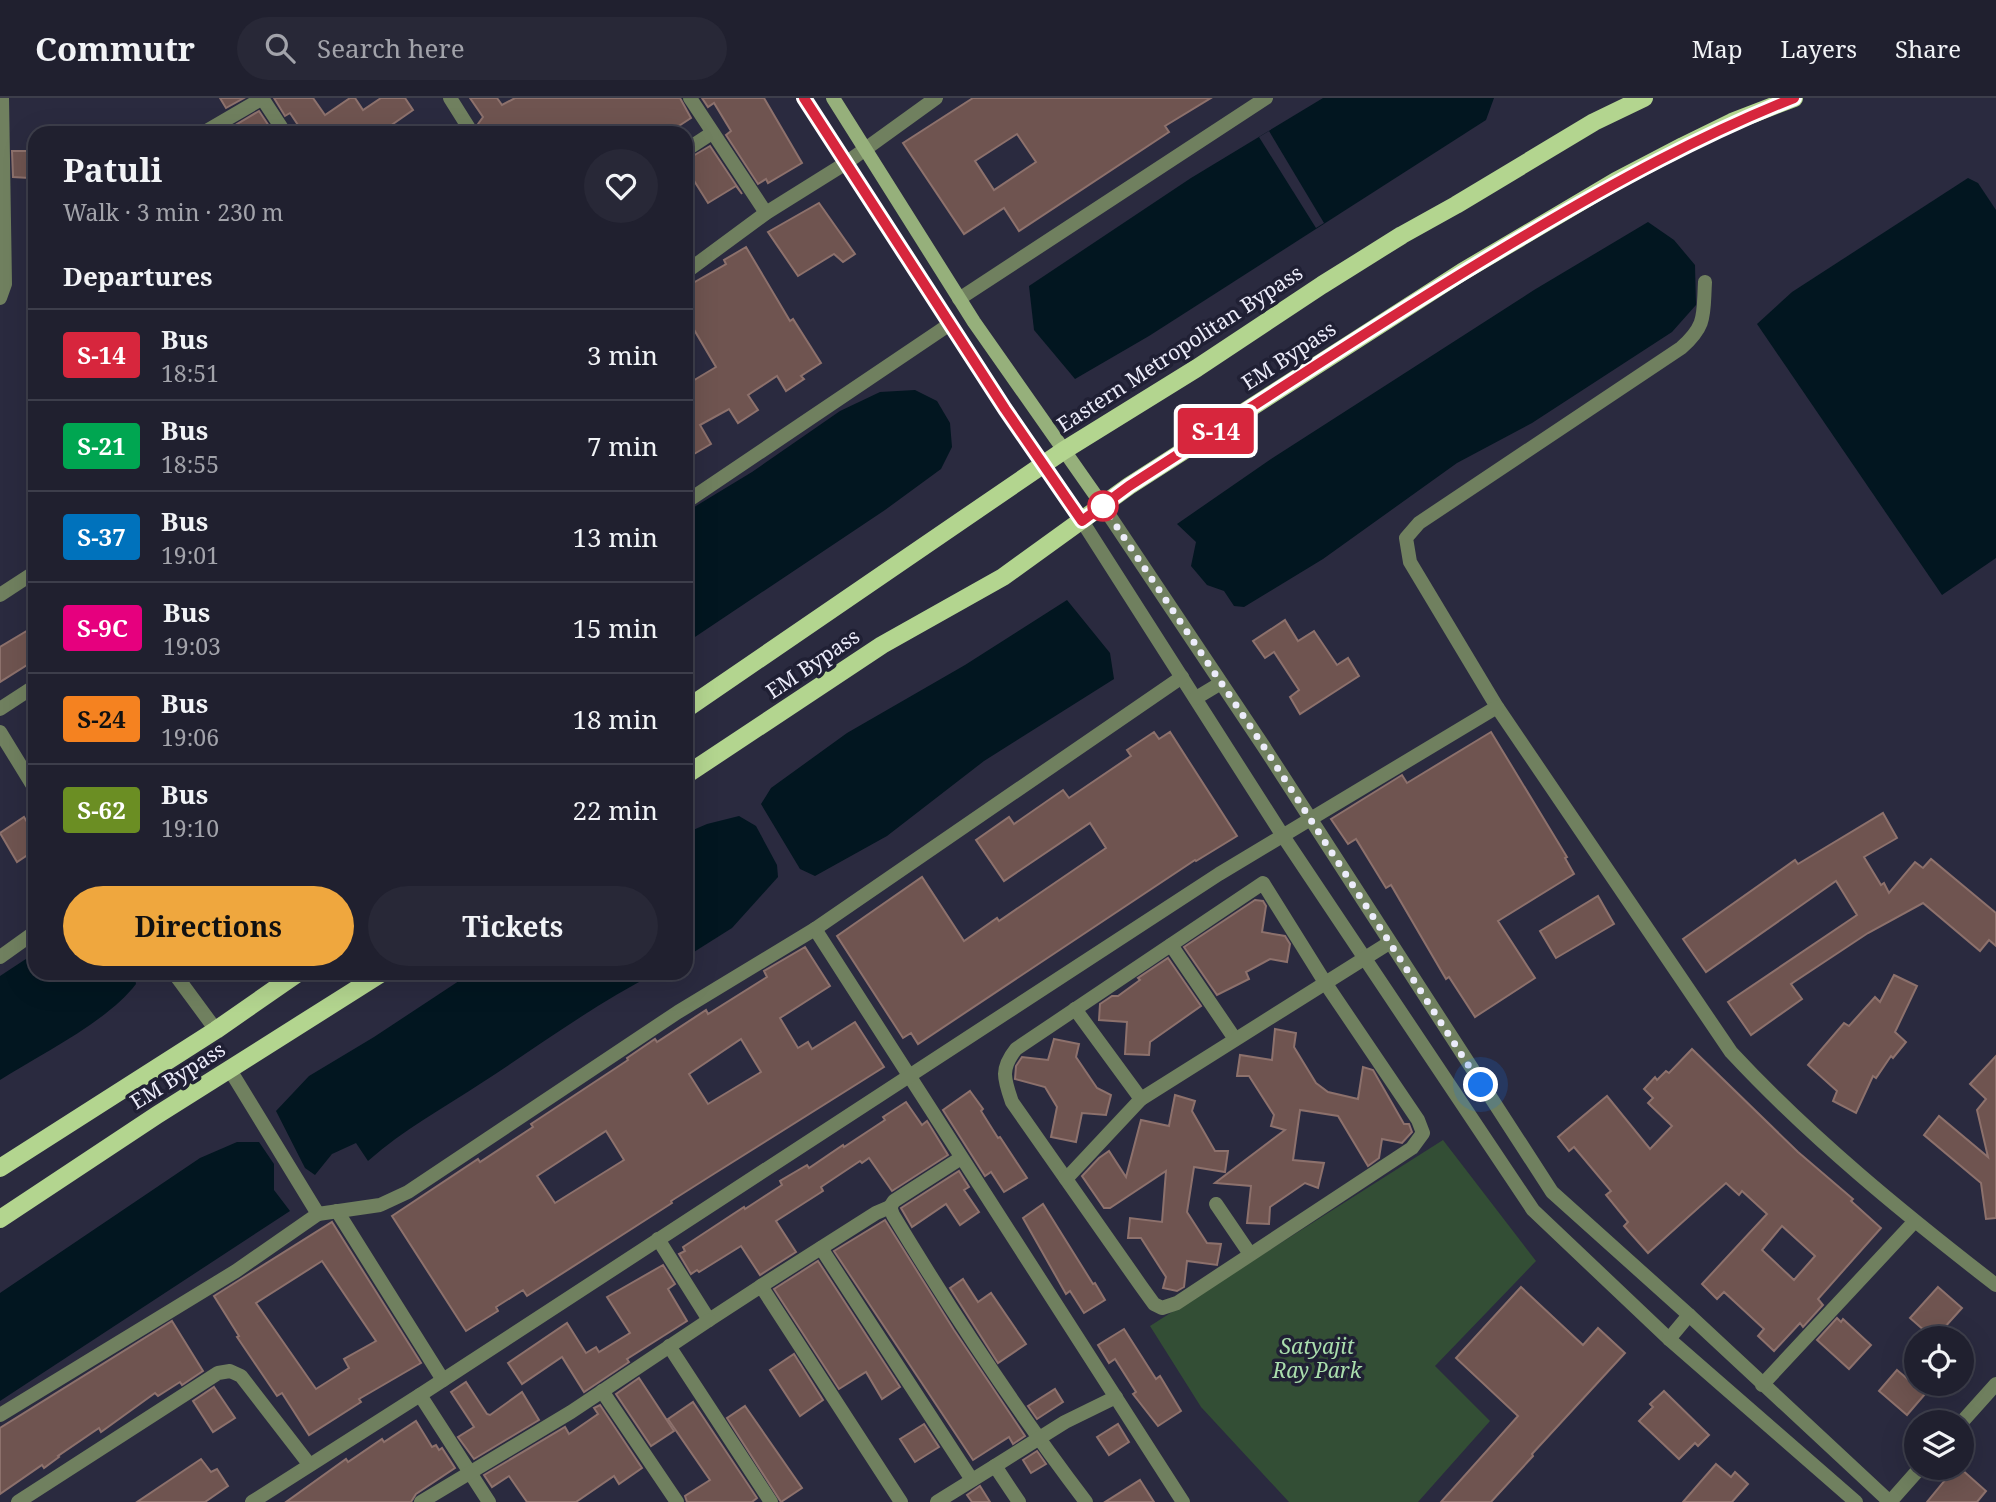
<!DOCTYPE html>
<html lang="en">
<head>
<meta charset="utf-8">
<style>
	:root { --surface:#20202f; --page:#282837; --text:#f1f3f6; --muted:#a2a3aa; --line:#3d3e4b; --accent:#efa73e }
	body { margin:0; font-family:"Noto Serif",serif; background:var(--page); color:var(--text); height:100vh; display:flex; flex-direction:column; font-size:26px; white-space:nowrap }
	* { box-sizing:border-box; margin:0 }
	p { font-size:23px; color:var(--muted) }
	.icon { flex:none; width:38px; height:38px; fill:none; stroke:currentColor; stroke-width:2; stroke-linecap:round; stroke-linejoin:round }
	.map { position:relative; flex:1; overflow:hidden }
	.drawer { position:absolute; left:28px; top:28px; width:665px; height:854px; display:flex; flex-direction:column; background:var(--surface); border-radius:21px; box-shadow:0 7px 28px #0002,0 0 0 2px var(--line) }
	.drawer>* { flex:none }
	.badge { padding:0 14px; border-radius:5px; font-size:24px; line-height:46px }
	.fabs { position:absolute; left:1904px; top:1228px; display:grid; gap:14px }
	.fabs a { display:grid; place-items:center; width:70px; height:70px; border-radius:50%; background:var(--surface); box-shadow:0 7px 28px #0002,0 0 0 2px var(--line); font-size:35px }
	.you { position:absolute; width:35px; height:35px; margin:-18px; border:5px solid #fff; border-radius:50%; background:#1a73e8; box-shadow:0 0 0 10px #1a73e833 }
	.map>.badge { position:absolute; translate:-50% -50%; box-shadow:0 0 0 4px #fff }
	h2 { padding:0 35px; font-size:26px; line-height:63px }
	.round { display:grid; place-items:center; flex:none; width:74px; height:74px; border-radius:37px; background:var(--page) }
	.headline { display:flex; align-items:center; justify-content:space-between; height:119px; padding:0 35px }
	h1 { font-size:33px; font-weight:700; line-height:52px }
	.cta { display:flex; gap:14px; margin-top:auto; padding:14px 35px }
	.cta a { flex:1; height:80px; border-radius:42px; background:var(--accent); color:#111; font-size:28px; font-weight:700; line-height:80px; text-align:center }
	.cta a+a { background:var(--page); color:var(--text) }
	ul { padding:0; list-style:none }
	li { display:flex; align-items:center; gap:21px; height:91px; padding:0 35px; border-top:2px solid var(--line) }
	li div { flex:1 }
	li b { display:block; font-size:26px }
	li em { font-style:normal }
	li .badge { min-width:77px; font-weight:700; text-align:center }
	header { display:flex; align-items:center; gap:42px; box-sizing:border-box; height:98px; padding:0 35px; background:var(--surface); border-bottom:2px solid var(--line) }
	header strong { font-size:33px }
	nav { display:flex; gap:38px; margin-inline-start:auto; font-size:24px }
	.search { width:490px; height:63px; background:var(--page); display:flex; align-items:center; gap:18px; box-sizing:border-box; padding:0 24px; border-radius:38px; color:var(--muted); font-size:26px }
	.map>svg:first-child { display:block }
	.green { fill:#334e35 }
	.water { fill:#021620 }
	.pier { fill:#2a2a3f }
	.building { fill:#6f5450; stroke:#8d716c; stroke-width:2; fill-rule:evenodd }
	.lines { fill:none; stroke-linecap:round; stroke-linejoin:round }
	.street { stroke:#70805f; stroke-width:14 }
	.secondary { stroke:#96b07b; stroke-width:14 }
	.primary { stroke:#b3d58f; stroke-width:18 }
	.line-casing { stroke:#fff; stroke-width:16 }
	.line { stroke:#d7263d; stroke-width:10 }
	.walk { stroke:#ececfa; stroke-width:7; stroke-dasharray:0 12.6 }
	.stop-dot { fill:#fff; stroke:#d7263d; stroke-width:3.5 }
	.labels { text-anchor:middle; stroke-width:7; stroke-linejoin:round; paint-order:stroke }
	.street-label { font-size:21px; fill:#ececfa; stroke:#202034 }
	.park-label { font-size:21px; font-style:italic; fill:#aadead; stroke:#202034 }
</style>
</head>
<body>
<header>
<strong>Commutr</strong>
<div class="search"><svg class="icon" aria-label="search" viewBox="0 0 24 24"><circle cx="10" cy="10" r="6"/><path d="M15 15l6 6"/></svg>Search here</div>
<nav><a>Map</a><a>Layers</a><a>Share</a></nav>
</header>
<div class="map">
<svg width="1996" height="1404" viewBox="0 0 1996 1404">
	<rect width="100%" height="100%" fill="#2a2a3f"/>
	<polygon class="green" points="1443,1042 1536,1163 1435,1268 1490,1323 1418,1404 1289,1404 1201,1309 1150,1228"/>
	<g class="water">
		<polygon points="1323,0 1494,0 1486,22 1149,238 1075,281 1034,232 1029,188 1191,80"/>
		<polygon points="1968,80 1978,85 1996,112 1996,460 1942,497 1757,226 1792,194"/>
		<polygon points="1648,124 1674,142 1695,167 1696,207 1672,234 1532,325 1457,365 1323,461 1244,509 1234,508 1224,493 1207,487 1191,468 1196,444 1177,426 1271,361 1534,192"/>
		<polygon points="915,292 937,303 950,325 952,349 941,371 885,412 686,545 686,414 752,374 840,313 880,294"/>
		<polygon points="1067,502 1110,555 1114,581 984,663 887,738 815,778 800,771 761,706 771,690 847,635 965,567"/>
		<polygon points="739,718 756,728 777,767 778,779 732,830 686,859 686,735 707,726"/>
		<path d="M 35,855 L 35,875 L 134,875 L 136,886 C 107,924 41,956 0,982 L 0,878 Z"/>
		<path d="M 471,875 L 656,875 C 595,906 540,947 483,984 C 444,1010 404,1031 368,1063 L 356,1045 L 332,1056 L 315,1077 L 305,1070 L 276,1013 L 309,978 L 374,939 Z"/>
		<polygon points="237,1044 259,1044 274,1066 274,1092 290,1113 0,1303 0,1195 200,1060"/>
	</g>
	<polygon class="pier" points="1269,33 1324,125 1316,130 1259,39"/>
	<g class="building">
		<polygon points="220,0 244,0 226,10"/>
		<polygon points="274,0 313,0 325,17 350,0 355,0 363,12 381,0 405,0 413,12 380,35 299,35 302,33 290,15 285,18"/>
		<polygon points="470,0 497,0 502,7 515,0 680,0 691,20 668,35 482,35 478,26 483,19"/>
		<polygon points="702,0 764,0 802,65 768,85 766,81 758,86 726,37 731,33 714,5 708,9"/>
		<path d="M 973,0 L 1211,0 L 1165,28 L 1169,34 L 1019,133 L 1004,110 L 964,136 L 903,45 ZM 1017,36 L 1036,64 L 994,92 L 975,63 Z"/>
		<polygon points="259,13 269,28 258,35 222,35"/>
		<polygon points="710,48 742,96 736,88 708,105 686,70 686,62"/>
		<polygon points="12,53 30,53 29,80 13,79"/>
		<polygon points="819,105 855,156 843,164 834,156 798,178 768,134"/>
		<polygon points="746,149 790,223 793,221 821,265 801,278 804,281 786,293 777,278 748,297 758,312 738,325 729,311 700,327 711,346 694,356 686,343 686,287 716,269 693,230 686,235 686,189 726,166 724,162"/>
		<polygon points="1285,522 1298,543 1314,533 1337,567 1348,560 1359,578 1300,616 1290,599 1299,592 1274,554 1265,560 1253,543"/>
		<polygon points="35,528 35,562 0,584 0,549"/>
		<polygon points="1154,634 1159,641 1170,634 1237,738 1196,763 1195,762 918,946 911,935 903,940 837,838 922,779 964,843 997,820 999,823 1106,750 1090,725 1004,783 976,742 1009,719 1014,726 1063,692 1069,700 1131,658 1127,652"/>
		<polygon points="1491,634 1567,759 1565,760 1574,776 1498,823 1535,880 1475,919 1449,879 1446,881 1391,787 1386,790 1356,741 1348,746 1331,721 1402,677 1407,685"/>
		<polygon points="1883,715 1897,740 1864,759 1881,787 1884,785 1889,795 1915,764 1923,770 1931,761 1996,815 1996,848 1989,842 1980,853 1923,805 1868,835 1791,886 1802,901 1751,937 1728,904 1857,817 1836,783 1706,874 1683,841 1795,762 1798,766"/>
		<polygon points="24,719 35,737 35,752 17,764 0,735"/>
		<polygon points="1598,798 1614,826 1556,860 1540,833"/>
		<polygon points="1255,802 1263,803 1266,808 1262,834 1285,838 1290,846 1287,864 1270,861 1246,874 1249,881 1217,897 1184,849"/>
		<path d="M 805,849 L 830,888 L 780,920 L 798,950 L 808,944 L 812,951 L 855,924 L 884,969 L 712,1077 L 671,1103 L 672,1105 L 527,1198 L 523,1192 L 496,1209 L 498,1213 L 466,1233 L 392,1118 L 478,1061 L 480,1064 L 533,1029 L 531,1026 L 628,962 L 627,960 L 655,941 L 657,944 L 706,912 L 708,916 L 767,879 L 764,873 ZM 741,941 L 761,974 L 708,1006 L 689,976 ZM 606,1033 L 624,1062 L 555,1105 L 537,1078 Z"/>
		<polygon points="1168,860 1201,908 1150,944 1149,957 1125,956 1127,924 1099,922 1100,906 1112,898 1118,898 1140,882 1138,880"/>
		<polygon points="1894,877 1917,888 1895,934 1906,944 1893,960 1891,958 1876,980 1873,978 1856,1015 1833,1003 1837,993 1808,967 1844,925 1849,928 1875,899 1880,904"/>
		<polygon points="1275,931 1296,935 1294,949 1316,985 1328,994 1358,1001 1363,969 1373,972 1404,1026 1409,1026 1412,1034 1402,1045 1382,1041 1379,1060 1368,1068 1338,1018 1300,1012 1293,1062 1324,1065 1318,1090 1305,1085 1270,1109 1269,1126 1247,1125 1251,1088 1215,1085 1285,1032 1271,1028 1274,1017 1249,978 1237,978 1240,957 1272,962"/>
		<polygon points="1054,941 1079,946 1076,959 1097,990 1111,997 1106,1017 1082,1015 1076,1044 1051,1039 1057,1009 1045,989 1015,981 1016,968 1022,959 1048,962"/>
		<path d="M 1692,951 L 1798,1054 L 1853,1101 L 1851,1103 L 1881,1130 L 1818,1201 L 1823,1207 L 1803,1229 L 1800,1225 L 1774,1253 L 1758,1238 L 1764,1231 L 1724,1194 L 1717,1201 L 1702,1186 L 1767,1116 L 1742,1093 L 1739,1097 L 1726,1085 L 1648,1155 L 1624,1128 L 1628,1124 L 1606,1097 L 1611,1093 L 1574,1049 L 1569,1053 L 1558,1039 L 1607,998 L 1650,1051 L 1672,1028 L 1648,1005 L 1653,1000 L 1644,991 L 1655,979 L 1657,982 L 1666,973 L 1669,975 ZM 1782,1128 L 1815,1158 L 1794,1182 L 1762,1152 Z"/>
		<polygon points="1996,958 1996,1120 1986,1121 1981,1085 1924,1037 1939,1018 1988,1059 1977,1012 1986,1001 1970,986"/>
		<polygon points="970,993 983,1011 981,1013 998,1040 1000,1039 1027,1080 1004,1094 991,1074 985,1078 943,1012"/>
		<polygon points="1175,997 1195,1003 1192,1013 1215,1053 1228,1053 1225,1074 1194,1069 1187,1114 1207,1145 1221,1146 1217,1167 1187,1163 1184,1189 1177,1193 1163,1190 1166,1179 1141,1140 1128,1140 1130,1120 1162,1124 1166,1073 1110,1110 1104,1110 1082,1078 1099,1060 1109,1053 1126,1079 1141,1022 1169,1028"/>
		<polygon points="906,1004 922,1027 927,1023 948,1057 892,1093 869,1060 862,1065 860,1063 821,1089 823,1093 776,1123 796,1154 760,1177 741,1148 699,1174 697,1172 691,1176 679,1156 685,1153 683,1149 744,1109 745,1111 782,1087 780,1083 807,1067 809,1070 843,1047 844,1049 885,1022 883,1019"/>
		<polygon points="959,1073 969,1089 964,1092 979,1114 960,1127 946,1106 912,1129 901,1110"/>
		<polygon points="1043,1106 1093,1186 1095,1185 1105,1202 1084,1215 1070,1193 1066,1196 1023,1120"/>
		<polygon points="885,1122 954,1232 1025,1338 1013,1346 1009,1339 973,1362 834,1153"/>
		<path d="M 332,1124 L 421,1265 L 359,1301 L 361,1304 L 309,1337 L 282,1295 L 277,1298 L 237,1239 L 239,1238 L 214,1198 ZM 322,1163 L 376,1243 L 344,1261 L 349,1270 L 316,1291 L 256,1205 Z"/>
		<polygon points="818,1163 900,1289 882,1301 866,1274 839,1291 774,1191"/>
		<polygon points="663,1167 675,1186 668,1191 687,1223 627,1261 629,1264 584,1294 562,1259 522,1286 508,1265 567,1225 586,1255 596,1249 599,1254 630,1235 607,1199"/>
		<polygon points="963,1181 978,1204 991,1195 1026,1246 998,1265 950,1190"/>
		<polygon points="1521,1189 1583,1247 1598,1230 1625,1255 1532,1356 1533,1358 1491,1404 1441,1404 1518,1318 1456,1260"/>
		<polygon points="1938,1189 1962,1210 1934,1241 1910,1220"/>
		<polygon points="1837,1220 1841,1224 1843,1221 1871,1247 1849,1271 1817,1242"/>
		<polygon points="172,1223 203,1273 182,1287 180,1284 158,1298 155,1295 101,1334 99,1330 58,1358 59,1359 44,1370 42,1367 0,1396 0,1330"/>
		<polygon points="1124,1231 1156,1281 1160,1278 1181,1313 1158,1328 1133,1296 1136,1294 1115,1261 1109,1265 1098,1247"/>
		<polygon points="794,1256 823,1302 800,1318 770,1272"/>
		<polygon points="1897,1272 1925,1296 1907,1317 1879,1293"/>
		<polygon points="639,1280 674,1333 651,1348 616,1296"/>
		<polygon points="466,1284 487,1316 490,1317 522,1294 539,1322 474,1361 458,1339 474,1329 451,1294"/>
		<polygon points="214,1289 235,1320 213,1334 193,1303"/>
		<polygon points="1055,1291 1063,1304 1037,1321 1028,1308"/>
		<polygon points="1664,1293 1709,1337 1698,1348 1695,1345 1679,1361 1639,1323 1653,1309 1650,1306"/>
		<polygon points="693,1304 757,1400 752,1404 687,1404 685,1398 710,1382 668,1321"/>
		<polygon points="600,1307 642,1370 619,1386 614,1378 576,1404 527,1404 509,1378 492,1389 484,1377 565,1329 569,1336 598,1316 594,1310"/>
		<polygon points="745,1308 802,1390 781,1404 727,1320"/>
		<polygon points="416,1323 432,1349 436,1347 439,1352 442,1350 455,1370 416,1396 411,1404 286,1404 346,1361 348,1364 382,1341 384,1344"/>
		<polygon points="924,1326 939,1349 915,1364 900,1341"/>
		<polygon points="1118,1326 1129,1344 1109,1357 1097,1339"/>
		<polygon points="1037,1353 1046,1366 1031,1375 1023,1362"/>
		<polygon points="201,1361 211,1374 217,1371 228,1388 205,1404 137,1404"/>
		<polygon points="1716,1366 1731,1379 1735,1374 1748,1386 1732,1404 1683,1404"/>
		<polygon points="1955,1370 1960,1370 1986,1393 1977,1404 1927,1404"/>
		<polygon points="1140,1382 1154,1404 1105,1404"/>
		<polygon points="980,1388 990,1404 972,1404 967,1397"/>
	</g>
	<g class="lines">
		<g class="street">
			<polyline points="262,0 285,35"/>
			<polyline points="450,0 472,35"/>
			<polyline points="690,0 766,115"/>
			<polyline points="203,35 263,0"/>
			<polyline points="686,52 712,35"/>
			<polyline points="686,174 766,115 846,65 936,0"/>
			<path d="M 1705,184 C 1703,217 1707,227 1681,250 L 1419,425 L 1406,440 L 1410,464 L 1497,609 L 1731,954 C 1811,1040 1903,1115 1996,1187"/>
			<polyline points="0,200 5,186 2,0"/>
			<polyline points="959,201 1266,0"/>
			<polyline points="686,404 950,226"/>
			<polyline points="1103,408 1264,649 1552,1094 1689,1217 1890,1404 1920,1370"/>
			<polyline points="1082,423 1283,738 1533,1112 1669,1241 1856,1404"/>
			<polyline points="0,497 35,474"/>
			<polyline points="1196,600 1221,585"/>
			<polyline points="0,611 35,588"/>
			<polyline points="0,634 35,691"/>
			<path d="M 1263,785 L 1326,886 L 1418,1022 L 1423,1035 L 1412,1050 L 1177,1205 L 1162,1210 L 1154,1206 L 1141,1188 L 1012,1004 C 1004,981 1000,971 1016,951 Z"/>
			<polyline points="815,831 1183,1404"/>
			<polyline points="1171,847 1235,941"/>
			<polyline points="0,859 35,834"/>
			<polyline points="174,875 216,932"/>
			<polyline points="1075,911 1141,1001"/>
			<path d="M 961,1060 L 894,1103 L 890,1109 L 893,1117 C 953,1216 1016,1312 1086,1404"/>
			<polyline points="1066,1081 1141,1001 1389,845"/>
			<polyline points="1216,1106 1250,1156"/>
			<polyline points="337,1113 443,1282"/>
			<polyline points="318,1116 380,1107 408,1094 678,914 815,831 1182,579"/>
			<polyline points="658,1141 709,1222 761,1188 901,1404"/>
			<polyline points="821,1150 972,1382"/>
			<polyline points="761,1188 876,1115 890,1109"/>
			<polyline points="1669,1241 1689,1217"/>
			<polyline points="669,1248 771,1404"/>
			<polyline points="1762,1287 1914,1124"/>
			<polyline points="602,1293 677,1404"/>
			<polyline points="420,1297 489,1404"/>
			<polyline points="0,1317 236,1173 318,1116 230,972"/>
			<polyline points="1961,1325 1996,1286"/>
			<polyline points="995,1368 1065,1324 1116,1299"/>
			<polyline points="18,1404 218,1275 230,1273 241,1278 309,1366"/>
			<polyline points="252,1404 420,1297 1219,776 1497,609"/>
			<polyline points="421,1404 571,1314 709,1222"/>
			<polyline points="937,1404 995,1368 1019,1404"/>
		</g>
		<g class="secondary">
			<polyline points="804,0 1005,311 1082,423"/>
			<polyline points="833,0 974,224 1103,408"/>
		</g>
		<g class="primary">
			<polyline points="686,611 1063,353 1197,270 1322,187 1402,137 1456,107 1594,24 1644,0"/>
			<polyline points="686,677 882,547 1003,479 1129,388 1462,174 1616,83 1683,48 1732,24 1794,0"/>
			<polyline points="0,1070 216,932 298,875"/>
			<polyline points="0,1121 157,1017 382,875"/>
		</g>
	</g>
	<g class="lines">
		<defs>
			<path id="line" d="M 804,0 L 1005,311 L 1082,423 L 1129,388 C 1262,303 1393,215 1529,135 C 1615,84 1701,37 1794,0"/>
		</defs>
		<use href="#line" class="line-casing"/>
		<use href="#line" class="line"/>
		<polyline class="walk" points="1103,408 1264,649 1481,987"/>
	</g>
	<circle class="stop-dot" cx="1103" cy="408" r="14"/>
	<g class="labels">
		<g class="street-label">
			<text transform="translate(1180 251) rotate(-33)" y="7">Eastern Metropolitan Bypass</text>
			<text transform="translate(1289 258) rotate(-33)" y="7">EM Bypass</text>
			<text transform="translate(813 566) rotate(-34)" y="7">EM Bypass</text>
			<text transform="translate(178 978) rotate(-32)" y="7">EM Bypass</text>
		</g>
		<g class="park-label">
			<text x="1317" y="1256">Satyajit<tspan x="1317" dy="24">Ray Park</tspan></text>
		</g>
	</g>
</svg>
<div class="fabs">
<a><svg class="icon" aria-label="locate" viewBox="0 0 24 24"><circle cx="12" cy="12" r="6"/><path d="M12 2v4M12 18v4M2 12h4M18 12h4"/></svg></a>
<a><svg class="icon" aria-label="layers" viewBox="0 0 24 24"><path d="M12 4l9 5-9 5-9-5zM3 14l9 5 9-5"/></svg></a>
</div>
<div class="you" style="left:1481px;top:987px"></div>
<b class="badge" style="left:1216px;top:333px;background:#d7263d;color:#fff">S-14</b>
<section class="drawer">
<div class="headline"><div><h1>Patuli</h1><p>Walk · 3 min · 230 m</p></div><a class="round"><svg class="icon" aria-label="heart" viewBox="0 0 24 24"><path d="M12 20l-8-8c-3-5 5-10 8-4 3-6 11-1 8 4z"/></svg></a></div>
<h2>Departures</h2>
<ul>
<li><span class="badge" style="background:#d7263d;color:#fff">S-14</span><div><b>Bus</b><p>18:51</p></div><em>3 min</em></li>
<li><span class="badge" style="background:#00a651;color:#fff">S-21</span><div><b>Bus</b><p>18:55</p></div><em>7 min</em></li>
<li><span class="badge" style="background:#0072bc;color:#fff">S-37</span><div><b>Bus</b><p>19:01</p></div><em>13 min</em></li>
<li><span class="badge" style="background:#e6007e;color:#fff">S-9C</span><div><b>Bus</b><p>19:03</p></div><em>15 min</em></li>
<li><span class="badge" style="background:#f58220;color:#111">S-24</span><div><b>Bus</b><p>19:06</p></div><em>18 min</em></li>
<li><span class="badge" style="background:#6b8e23;color:#fff">S-62</span><div><b>Bus</b><p>19:10</p></div><em>22 min</em></li>
</ul>
<div class="cta"><a>Directions</a><a>Tickets</a></div>
</section>
</div>
</body>
</html>
